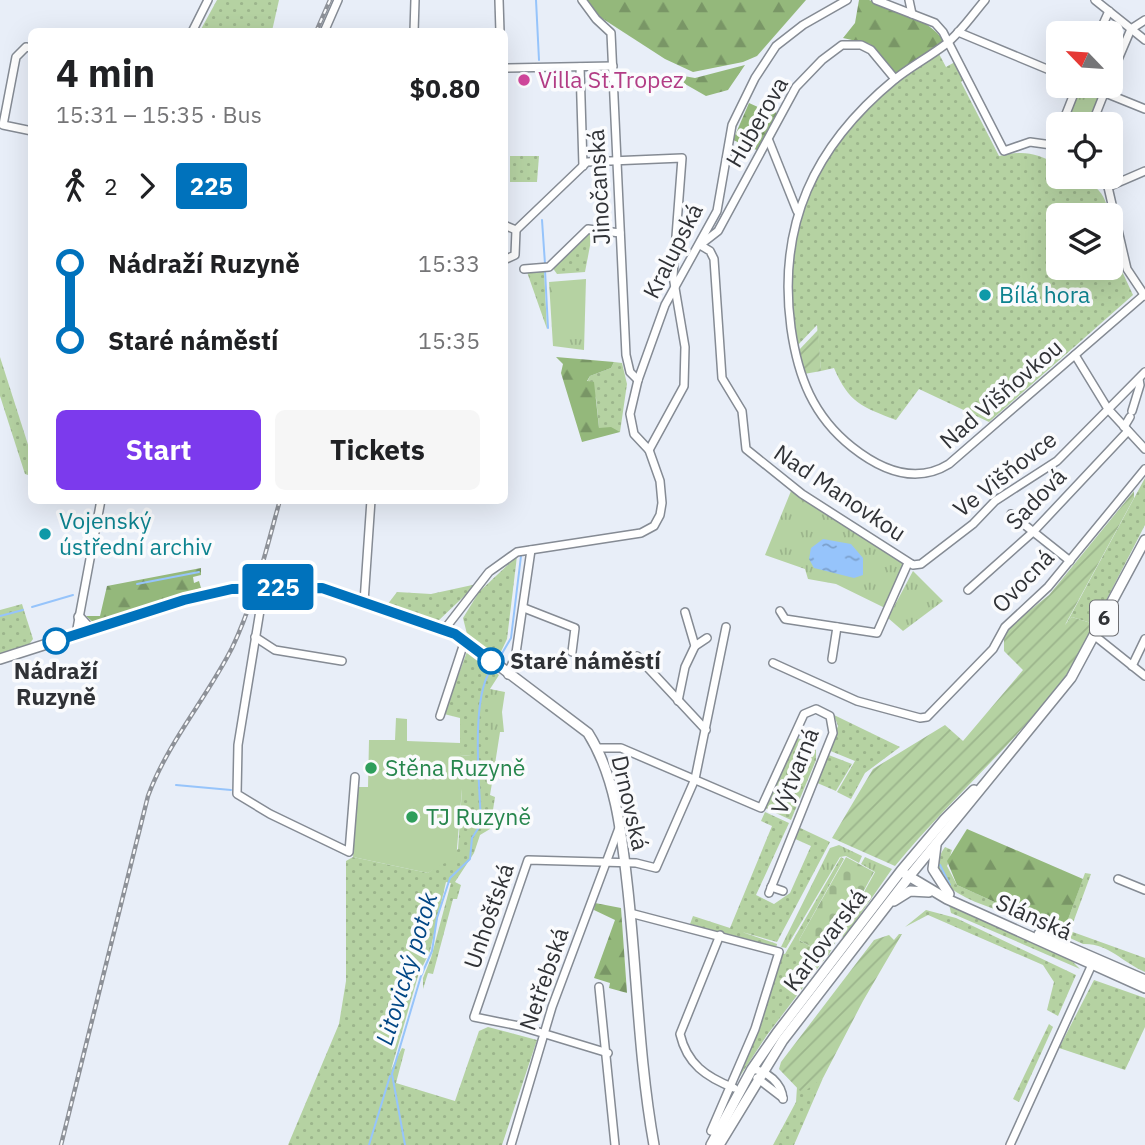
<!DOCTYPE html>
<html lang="en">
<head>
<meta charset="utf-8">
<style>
	:root { --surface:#fff; --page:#f6f6f6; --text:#202124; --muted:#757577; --accent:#7c3aed }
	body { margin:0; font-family:"IBM Plex Sans",sans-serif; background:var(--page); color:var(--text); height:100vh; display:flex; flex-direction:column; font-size:26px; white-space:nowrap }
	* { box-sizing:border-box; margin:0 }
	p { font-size:23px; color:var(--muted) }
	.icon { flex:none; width:38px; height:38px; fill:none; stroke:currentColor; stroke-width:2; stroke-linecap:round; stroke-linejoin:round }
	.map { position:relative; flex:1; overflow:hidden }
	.details { position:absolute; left:28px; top:28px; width:480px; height:476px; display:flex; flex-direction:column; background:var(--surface); border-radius:10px; box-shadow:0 7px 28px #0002 }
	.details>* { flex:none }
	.badge { padding:0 14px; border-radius:5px; font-size:24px; line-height:46px }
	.needle { width:46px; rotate:295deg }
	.fabs { position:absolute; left:1046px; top:21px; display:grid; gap:14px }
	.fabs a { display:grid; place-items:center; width:77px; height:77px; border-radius:10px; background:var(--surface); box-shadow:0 7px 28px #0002; font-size:35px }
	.map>.badge { position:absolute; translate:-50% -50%; box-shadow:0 0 0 4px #fff }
	.legs { display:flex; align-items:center; gap:10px; height:77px; padding:0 28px; font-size:23px }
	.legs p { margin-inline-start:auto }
	.headline { display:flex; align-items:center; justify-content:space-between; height:119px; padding:0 28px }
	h1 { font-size:38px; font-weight:700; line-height:52px }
	.action { display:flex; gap:14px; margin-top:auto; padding:14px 28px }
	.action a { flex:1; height:80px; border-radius:10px; background:var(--accent); color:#fff; font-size:28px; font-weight:700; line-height:80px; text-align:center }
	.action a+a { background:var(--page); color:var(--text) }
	ul { padding:0 28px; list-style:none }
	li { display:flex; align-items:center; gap:24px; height:77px; font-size:26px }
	li i { display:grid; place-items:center; width:10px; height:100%; margin:0 9px; background:currentColor }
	li i::after { content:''; width:18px; height:18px; margin:-9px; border:5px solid; border-radius:50%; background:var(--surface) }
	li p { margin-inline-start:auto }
	li:first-child i { background:linear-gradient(#0000 50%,currentColor 0) }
	li:last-child i { background:linear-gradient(currentColor 50%,#0000 0) }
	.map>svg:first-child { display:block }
	.grass { fill:url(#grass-dots) }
	.forest { fill:url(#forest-firs) }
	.cemetery { fill:url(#cemetery-stones) }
	.park { fill:url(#park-tufts) }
	.garden { fill:url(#garden-furrows) }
	.pitch { fill:#b5d2a2 }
	.water { fill:url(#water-ripples) }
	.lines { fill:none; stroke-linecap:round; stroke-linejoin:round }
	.stream { stroke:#96c4fb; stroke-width:2 }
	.minor-casing { stroke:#858b94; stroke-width:10 }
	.major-casing { stroke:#858b94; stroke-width:12 }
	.minor { stroke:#fff; stroke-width:7 }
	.major { stroke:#fff; stroke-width:9 }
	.rail-casing { stroke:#8d9198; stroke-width:4.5 }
	.rail { stroke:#fafbfd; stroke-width:2; stroke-dasharray:5; stroke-linecap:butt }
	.line-1-casing { stroke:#fff; stroke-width:16 }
	.line-1 { stroke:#0072bc; stroke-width:10 }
	.hotel-dot { fill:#d1479c; stroke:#fafbfd; stroke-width:2.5 }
	.culture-dot { fill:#0f9aa8; stroke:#fafbfd; stroke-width:2.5 }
	.stop-1-dot { fill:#fff; stroke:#0072bc; stroke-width:3.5 }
	.leisure-dot { fill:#2e9e5b; stroke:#fafbfd; stroke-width:2.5 }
	.labels { text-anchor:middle; stroke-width:7; stroke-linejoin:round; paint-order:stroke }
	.shield { fill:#fafbfd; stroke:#6d6e72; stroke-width:2 }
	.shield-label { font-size:21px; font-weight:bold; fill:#303236 }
	.hotel-label { font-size:23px; fill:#b23c85; stroke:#fafbfd; text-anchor:start }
	.street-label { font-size:23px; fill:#303236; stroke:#fafbfd }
	.culture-label { font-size:23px; fill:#0d838f; stroke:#fafbfd; text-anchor:start }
	.stop-label { font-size:23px; font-weight:bold; fill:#303236; stroke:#fafbfd; text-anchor:start }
	.leisure-label { font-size:23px; fill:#27864d; stroke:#fafbfd; text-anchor:start }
	.water-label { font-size:24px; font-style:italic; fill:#004685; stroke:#fafbfd }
</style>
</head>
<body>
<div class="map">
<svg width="1145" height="1145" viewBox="0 0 1145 1145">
	<defs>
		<pattern id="grass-dots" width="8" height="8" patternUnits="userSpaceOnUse" patternTransform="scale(1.75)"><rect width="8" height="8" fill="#b5d2a2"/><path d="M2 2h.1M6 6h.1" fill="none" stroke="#9cb58c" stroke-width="1.8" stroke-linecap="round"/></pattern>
		<pattern id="forest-firs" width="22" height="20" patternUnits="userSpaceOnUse" patternTransform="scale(1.75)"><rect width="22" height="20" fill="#94b87b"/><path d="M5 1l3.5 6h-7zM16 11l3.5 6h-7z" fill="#799666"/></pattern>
		<pattern id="cemetery-stones" width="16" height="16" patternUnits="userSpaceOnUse" patternTransform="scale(1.75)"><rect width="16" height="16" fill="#b5d2a2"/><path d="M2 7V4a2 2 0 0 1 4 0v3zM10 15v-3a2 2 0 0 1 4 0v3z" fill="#9cb58c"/></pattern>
		<pattern id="park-tufts" width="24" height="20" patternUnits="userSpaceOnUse" patternTransform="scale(1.75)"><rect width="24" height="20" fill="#b5d2a2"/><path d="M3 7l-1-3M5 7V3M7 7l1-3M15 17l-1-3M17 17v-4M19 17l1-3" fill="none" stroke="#9cb58c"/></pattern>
		<pattern id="garden-furrows" width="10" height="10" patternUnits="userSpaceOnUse" patternTransform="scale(1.75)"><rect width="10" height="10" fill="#b5d2a2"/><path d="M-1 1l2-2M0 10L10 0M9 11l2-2" fill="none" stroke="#9cb58c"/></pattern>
		<pattern id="water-ripples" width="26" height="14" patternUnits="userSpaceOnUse" patternTransform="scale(1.75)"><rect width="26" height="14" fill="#96c4fb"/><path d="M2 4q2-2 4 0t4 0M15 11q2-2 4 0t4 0" fill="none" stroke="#7ba0cc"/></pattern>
	</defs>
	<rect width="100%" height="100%" fill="#e8eef8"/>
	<g class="grass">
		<polygon points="217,0 279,0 272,31 200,31"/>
		<path d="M 938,52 L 946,67 L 955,62 L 964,79 L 961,82 L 999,156 C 1024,150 1036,153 1059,165 L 1059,177 C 1086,177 1105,186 1109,215 L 1059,215 L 1059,268 L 1111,268 L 1111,231 L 1114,254 L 1133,295 L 989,422 L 919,389 L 896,420 C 862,407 849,403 834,368 L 821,371 L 817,325 L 797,346 C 783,266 794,185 851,124 C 876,96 908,74 938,52 Z"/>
		<polygon points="510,156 539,156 537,182 510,182"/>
		<polygon points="593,230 585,272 557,274 552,267 585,232"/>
		<polygon points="544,270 547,329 527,272"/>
		<polygon points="0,357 31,454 31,476 25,474 0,396"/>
		<polygon points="614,362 622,363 627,384 620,432 599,428 596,398 587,382 590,376 611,368"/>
		<polygon points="1145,478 1145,525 1094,624 1072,617 1065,626"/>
		<polygon points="517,556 507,639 497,660 467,634 463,618 479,592"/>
		<polygon points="477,584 437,622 387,605 397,592 431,594"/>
		<polygon points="22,604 33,639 28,646 0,655 0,610"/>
		<polygon points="468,649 499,675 490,689 490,776 493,777 490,795 495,797 490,829 480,835 474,853 455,882 461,885 457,899 453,899 433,974 428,973 423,989 423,978 431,958 451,883 446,882 430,951 418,976 391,1070 402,1048 405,1049 396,1083 455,1101 479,1031 488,1027 537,1040 502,1145 288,1145 339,1024 346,981 346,861 353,857 428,873 458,849 462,789 471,788 471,756 460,755 460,718 444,714"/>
		<polygon points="834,715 900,747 865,773 851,799 837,792 855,761 828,750 838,726"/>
		<polygon points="795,737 816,745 816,760 791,820 765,808"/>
		<polygon points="826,754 852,764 836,791 815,782"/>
		<polygon points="765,812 789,823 756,895 774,904 790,893 811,846 793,838 796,826 830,842 777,942 742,932 777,944 776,949 690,924 693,916 730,928 772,826 761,821"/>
		<path d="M 945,847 L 952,850 L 947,866 L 957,885 L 1063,933 L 1085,873 L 1091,874 L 1070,931 L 1145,958 L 1145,972 C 1122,962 1108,943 1083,944 C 1063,935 1043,925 1022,918 C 995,908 914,891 945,847 Z"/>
		<polygon points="841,857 844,859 799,940 827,956 767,1035 735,1084 781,953 785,954"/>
		<polygon points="949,904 1031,940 1072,961 1080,969 951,913"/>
		<polygon points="926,910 956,918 1076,975 1058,1016 1047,1010 1054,982 1043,965 928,915 905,927"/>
		<polygon points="1094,980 1145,998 1145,1027 1125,1070 1059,1048"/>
		<polygon points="1049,1024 1053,1027 1019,1102 1013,1099"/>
		<polygon points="823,1078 794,1145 773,1145 796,1102 797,1087 803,1089"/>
	</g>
	<g class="forest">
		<polygon points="587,0 806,0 757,56 743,62 693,72 665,59 600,17"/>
		<path d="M 859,0 L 869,0 C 895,10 927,17 944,41 L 897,76 L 870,44 L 843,38 L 855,23 Z"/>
		<polygon points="745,65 728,90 706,96 685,84 678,75 695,78"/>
		<polygon points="749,103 767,111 770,105 777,104 776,115 759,151 733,140"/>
		<polygon points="556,357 614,362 611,368 590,376 587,381 594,382 599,428 611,427 620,432 582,442 561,373 563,364"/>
		<polygon points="201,568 201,575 193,577 194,583 199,581 201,588 94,623 86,616 100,616 107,586"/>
		<polygon points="967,829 1083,879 1063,933 957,885 947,861"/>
		<polygon points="595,903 621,908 627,993 609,988 610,983 594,978 615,920 594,910"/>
	</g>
	<polygon class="cemetery" points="846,857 874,872 828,956 799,940"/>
	<g class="park">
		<polygon points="1080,86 1100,94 1088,124 1065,124"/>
		<polygon points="586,279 584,350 553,346 549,282"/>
		<polygon points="791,491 905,565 885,608 836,584 808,579 805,569 765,555"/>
		<polygon points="913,571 943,601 903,631 888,618"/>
		<polygon points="490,689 505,692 502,712 504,732 500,732 493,777 490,776"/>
		<polygon points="839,845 862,856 859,863 846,856 840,857 786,948 781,947 830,848"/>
		<polygon points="865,857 892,869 843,939 842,932 875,872 861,864"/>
	</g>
	<g class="garden">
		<polygon points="818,330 821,371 804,374 798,351"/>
		<path d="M 1134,491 L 1134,498 L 1065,625 L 1072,617 L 1094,624 C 1084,641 1076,661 1065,677 C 1014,745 949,800 895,866 L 832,838 L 873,769 L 945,725 L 963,741 L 1023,670 L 1004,651 L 1004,637 L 1008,628 L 1049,595 Z"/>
		<polygon points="899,934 902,934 863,1001 823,1078 802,1093 779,1069 781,1062 874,940 889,935 894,940"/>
	</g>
	<g class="pitch">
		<rect x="553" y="282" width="30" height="57"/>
		<polygon points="396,718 407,719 407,741 460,743 460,755 471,756 471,789 462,789 456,860 442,864 428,873 353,857 357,787 368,787 369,740 395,740"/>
	</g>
	<polygon class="water" points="823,539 851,544 863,558 863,575 854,578 814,568 809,559 811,548"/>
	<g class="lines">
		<g class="stream">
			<polyline points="536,0 539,60"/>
			<polyline points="542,220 545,264"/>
			<polyline points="545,270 548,328"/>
			<polyline points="137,584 199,572"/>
			<polyline points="32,607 73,595"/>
			<polyline points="0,616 23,610"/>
			<polyline points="497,662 511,638 521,556"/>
			<polyline points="176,785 231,790"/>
			<polyline points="940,865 950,885"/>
			<polyline points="369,1145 390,1076"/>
			<path d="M 405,1145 L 392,1074 L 421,976 L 432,951 L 437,918 L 450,878 L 470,859 L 472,838 L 481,824 C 480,788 469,691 494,666"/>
		</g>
		<defs>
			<g id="minor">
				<polyline points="499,0 500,32"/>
				<polyline points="582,0 596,19 611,33 626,355 630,372 638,380"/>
				<polyline points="876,0 935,23 943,32 1004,151 1030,142 1059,146"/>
				<polyline points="909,0 912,14"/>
				<path d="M 985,0 C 973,14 961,32 946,44 C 929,57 910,67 894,80 C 814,146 777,225 791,328 C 798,377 813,416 852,447 C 881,470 915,485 949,464 L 1144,295"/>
				<polyline points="1095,0 1145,40"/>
				<polyline points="192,32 208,0"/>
				<polyline points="324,32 338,0"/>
				<polyline points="414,32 415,0"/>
				<polyline points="958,32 1059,74"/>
				<polyline points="1099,33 1109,11"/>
				<polyline points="32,48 26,47 16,57 3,125 32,131"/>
				<polyline points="580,67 583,166"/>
				<polyline points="504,68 613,66"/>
				<polyline points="1111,76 1131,29 1145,20"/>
				<polyline points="1088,86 1145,109"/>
				<polyline points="1062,124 1077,86"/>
				<polyline points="1092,124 1107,86"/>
				<polyline points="769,141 797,211"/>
				<polyline points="1054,144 1059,131"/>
				<polyline points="1101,177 1108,187 1127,269 1145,296"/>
				<polyline points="1108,187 1145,171"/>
				<polyline points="504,225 516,230"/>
				<polyline points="516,230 587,162 682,158 673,276 685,347 684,386 649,450"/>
				<polyline points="700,245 710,251 714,259 722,378 742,411 746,449 802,494 913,565 921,564 973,524 995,501 1057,461 1145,372"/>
				<polyline points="700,245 718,231 796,87 822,60 842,45 861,45 871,50 895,79"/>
				<polyline points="504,260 515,255 516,230"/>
				<polyline points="524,269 549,267 588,229 620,233"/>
				<polyline points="1075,355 1108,409 1145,449"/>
				<polyline points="1132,411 1140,385 1139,379"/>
				<polyline points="1124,427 1130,417"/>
				<polyline points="1011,514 1070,561"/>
				<polyline points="264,586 238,745 237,794 270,814 349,852 355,777"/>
				<polyline points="968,590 1033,532 1128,431"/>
				<polyline points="364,602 371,500"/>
				<polyline points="524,608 575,628 572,652"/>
				<polyline points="780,611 785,619 877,633 908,563"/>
				<polyline points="444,630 489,572 517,552 641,533 654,526 660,515 662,503 660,481 649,450 634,434 630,414 638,380 665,305 717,211 732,125 755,78 776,46 803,25 847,0"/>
				<polyline points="76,634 101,500"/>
				<polyline points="1095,636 1145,676"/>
				<polyline points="255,637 275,650 342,661"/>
				<polyline points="695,646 707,638"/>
				<polyline points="637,656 706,730"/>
				<polyline points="832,659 837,627"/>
				<polyline points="773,663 857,701 920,718 927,717 993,649 1005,627 1048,587 1145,469"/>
				<polyline points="1132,666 1145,639"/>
				<polyline points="508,675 516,653 531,550"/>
				<polyline points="678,701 685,667 695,646 685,612"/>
				<polyline points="440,716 465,640"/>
				<polyline points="597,748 621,748 761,808 804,714 816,709 830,716 833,733 769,893"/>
				<polyline points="1118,879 1145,890"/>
				<polyline points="771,887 783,891"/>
				<polyline points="630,913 779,952 755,1029 711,1131"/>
				<path d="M 720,935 L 680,1034 C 687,1064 706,1077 734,1088"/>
				<polyline points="599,987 615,1145"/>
				<polyline points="608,1053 519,1026 474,1017 528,860 636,863 656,868 695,779 726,627"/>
				<path d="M 752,1069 C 767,1071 782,1083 783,1099"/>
				<polyline points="757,1078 783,1098"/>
				<polyline points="511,1145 552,1007 619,828"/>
				<polyline points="1010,1145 1094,960"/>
			</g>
			<g id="major">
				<polyline points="79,617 91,630"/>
				<path d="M 0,659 L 184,600 L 255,586 L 330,590 L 444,630 L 465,640 L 588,733 C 617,779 622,838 628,891 C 637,975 639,1062 654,1145"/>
				<polyline points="936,845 933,869 949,894"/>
				<polyline points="905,874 947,899 1145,988"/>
				<polyline points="894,901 910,891 929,892"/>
				<polyline points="1039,934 1145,980"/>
				<polyline points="711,1145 752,1069 777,1033 901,871 945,819 974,790"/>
				<polyline points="719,1145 783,1040 912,873 1071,678 1145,540"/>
			</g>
		</defs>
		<use href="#minor" class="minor-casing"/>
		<use href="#major" class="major-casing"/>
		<use href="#minor" class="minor"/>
		<use href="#major" class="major"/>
		<defs>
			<g id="rail">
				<polyline points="316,32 330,0"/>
				<path d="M 61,1145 L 148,796 C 168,742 206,699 232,648 C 254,602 266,550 280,500"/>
			</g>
		</defs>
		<use href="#rail" class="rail-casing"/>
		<use href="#rail" class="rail"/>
	</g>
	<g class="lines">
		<defs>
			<polyline id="line-1" points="56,641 184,600 232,589 322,588 455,634 491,661"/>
		</defs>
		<use href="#line-1" class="line-1-casing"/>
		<use href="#line-1" class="line-1"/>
	</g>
	<circle class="hotel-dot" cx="524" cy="80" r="7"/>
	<g class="culture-dot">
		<circle cx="985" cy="295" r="7"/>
		<circle cx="45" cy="534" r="7"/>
	</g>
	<g class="stop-1-dot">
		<circle cx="56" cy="641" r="12"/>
		<circle cx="491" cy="661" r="12"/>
	</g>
	<g class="leisure-dot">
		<circle cx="371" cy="768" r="7"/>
		<circle cx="412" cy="817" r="7"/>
	</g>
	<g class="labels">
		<rect class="shield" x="1090" y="600.5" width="28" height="35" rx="5"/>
		<g class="shield-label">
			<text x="1104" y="625">6</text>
		</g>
		<g class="hotel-label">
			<text x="538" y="88">Villa St.Tropez</text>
		</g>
		<g class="street-label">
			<text transform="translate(757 122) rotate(-60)" y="8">Huberova</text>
			<text transform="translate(599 187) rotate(-93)" y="8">Jinočanská</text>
			<text transform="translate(673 251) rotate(-63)" y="8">Kralupská</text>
			<text transform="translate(1001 394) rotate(-41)" y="8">Nad Višňovkou</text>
			<text transform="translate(1005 474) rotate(-38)" y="8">Ve Višňovce</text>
			<text transform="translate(840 493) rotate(34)" y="8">Nad Manovkou</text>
			<text transform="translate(1036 499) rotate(-46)" y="8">Sadová</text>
			<text transform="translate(1023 581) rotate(-46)" y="8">Ovocná</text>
			<text transform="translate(795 771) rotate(-68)" y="8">Výtvarná</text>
			<text transform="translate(630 803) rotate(77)" y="8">Drnovská</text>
			<text transform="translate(489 916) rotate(-71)" y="8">Unhošťská</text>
			<text transform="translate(1034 917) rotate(24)" y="8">Slánská</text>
			<text transform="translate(825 940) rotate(-53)" y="8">Karlovarská</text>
			<text transform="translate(544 979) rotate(-71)" y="8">Netřebská</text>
		</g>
		<g class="culture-label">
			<text x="999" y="303">Bílá hora</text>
			<text x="59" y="529">Vojenský<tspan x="59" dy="26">ústřední archiv</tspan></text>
		</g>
		<g class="stop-label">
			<text x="510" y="669">Staré náměstí</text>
			<text x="56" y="679" text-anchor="middle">Nádraží<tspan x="56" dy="26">Ruzyně</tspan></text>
		</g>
		<g class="leisure-label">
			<text x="385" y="776">Stěna Ruzyně</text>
			<text x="426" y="825">TJ Ruzyně</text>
		</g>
		<g class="water-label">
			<text transform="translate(407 969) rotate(-73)" y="8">Litovický potok</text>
		</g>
	</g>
</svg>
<div class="fabs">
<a><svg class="needle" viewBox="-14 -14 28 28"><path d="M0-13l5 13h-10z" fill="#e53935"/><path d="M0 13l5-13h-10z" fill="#757577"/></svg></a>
<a><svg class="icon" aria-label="locate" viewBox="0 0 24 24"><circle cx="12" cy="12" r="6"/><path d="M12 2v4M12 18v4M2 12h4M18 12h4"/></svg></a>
<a><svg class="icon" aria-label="layers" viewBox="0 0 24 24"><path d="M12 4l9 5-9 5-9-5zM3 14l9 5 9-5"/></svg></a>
</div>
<b class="badge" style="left:278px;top:587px;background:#0072bc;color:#fff">225</b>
<section class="details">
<div class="headline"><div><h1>4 min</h1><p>15:31 – 15:35 · Bus</p></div><b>$0.80</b></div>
<div class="legs"><svg class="icon" aria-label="walk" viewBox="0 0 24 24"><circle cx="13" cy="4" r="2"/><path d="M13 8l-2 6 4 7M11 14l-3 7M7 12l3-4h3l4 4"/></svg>2<svg class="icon" aria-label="forward" viewBox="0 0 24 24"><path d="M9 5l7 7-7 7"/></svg><b class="badge" style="background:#0072bc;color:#fff">225</b></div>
<ul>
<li><i style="color:#0072bc"></i><b>Nádraží Ruzyně</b><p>15:33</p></li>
<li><i style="color:#0072bc"></i><b>Staré náměstí</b><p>15:35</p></li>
</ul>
<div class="action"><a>Start</a><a>Tickets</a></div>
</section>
</div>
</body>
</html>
